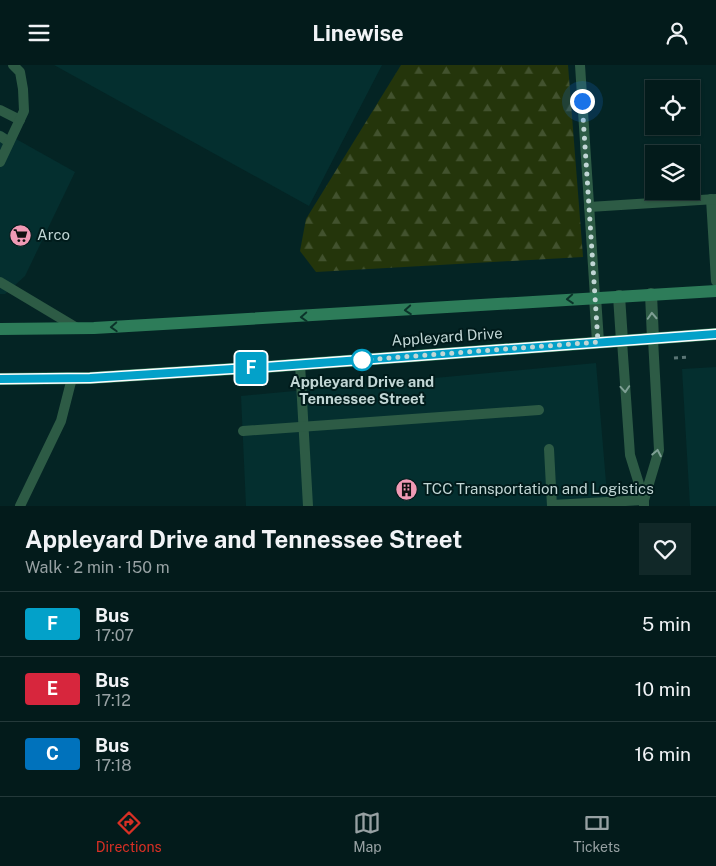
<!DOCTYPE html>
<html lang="en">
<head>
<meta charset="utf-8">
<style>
	:root { --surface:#031b1b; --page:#112828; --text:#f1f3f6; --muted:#97a1a3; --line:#24393a; --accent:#d93025 }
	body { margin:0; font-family:"Public Sans",sans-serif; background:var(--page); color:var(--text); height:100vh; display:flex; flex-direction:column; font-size:19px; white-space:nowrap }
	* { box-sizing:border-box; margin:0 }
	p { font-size:16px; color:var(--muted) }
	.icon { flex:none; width:28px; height:28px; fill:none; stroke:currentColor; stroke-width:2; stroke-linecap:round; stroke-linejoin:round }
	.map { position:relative; height:441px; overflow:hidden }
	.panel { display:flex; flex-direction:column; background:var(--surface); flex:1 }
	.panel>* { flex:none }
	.badge { padding:0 10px; border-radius:4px; font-size:18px; line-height:32px }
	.buttons { position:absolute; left:645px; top:15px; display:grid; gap:10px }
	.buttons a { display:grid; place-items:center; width:55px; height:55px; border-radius:0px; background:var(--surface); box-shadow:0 1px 4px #0004,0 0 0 1px var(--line); font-size:25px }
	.you { position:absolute; width:25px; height:25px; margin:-12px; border:4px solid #fff; border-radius:50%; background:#1a73e8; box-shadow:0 0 0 8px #1a73e833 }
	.map>.badge { position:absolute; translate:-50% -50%; box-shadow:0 0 0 2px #fff }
	.round { display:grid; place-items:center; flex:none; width:52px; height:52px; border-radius:0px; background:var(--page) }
	.headline { display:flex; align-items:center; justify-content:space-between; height:85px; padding:0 25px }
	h1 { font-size:24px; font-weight:700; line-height:38px }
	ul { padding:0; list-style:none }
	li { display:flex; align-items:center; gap:15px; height:65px; padding:0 25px; border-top:1px solid var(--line) }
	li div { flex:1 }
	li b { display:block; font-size:19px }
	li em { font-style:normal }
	li .badge { min-width:55px; font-weight:700; text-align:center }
	header { display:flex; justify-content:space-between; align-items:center; height:65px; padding:0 25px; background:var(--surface); font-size:22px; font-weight:700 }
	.menu { display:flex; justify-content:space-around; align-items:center; height:70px; border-top:1px solid var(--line); background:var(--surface); font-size:14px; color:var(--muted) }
	.menu a { display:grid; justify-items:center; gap:2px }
	.menu .active { color:var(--accent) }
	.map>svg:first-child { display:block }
	.built { fill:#042f2f }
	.forest { fill:url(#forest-firs) }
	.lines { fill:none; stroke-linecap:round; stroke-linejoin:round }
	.path { stroke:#5a7575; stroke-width:3; stroke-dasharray:4 4; stroke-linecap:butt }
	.service { stroke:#2d5b45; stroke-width:10 }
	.tertiary { stroke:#2d5b45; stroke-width:12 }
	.secondary { stroke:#2d7c59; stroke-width:12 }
	.oneway { stroke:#0b332a }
	.oneway2 { stroke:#7e9f94 }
	.line-casing { stroke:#fff; stroke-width:11 }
	.line { stroke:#03a1c9; stroke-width:8 }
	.walk { stroke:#c1d6d5; stroke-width:5; stroke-dasharray:0 9 }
	.stop-dot { fill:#fff; stroke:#03a1c9; stroke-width:2.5 }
	.labels { text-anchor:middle; stroke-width:4; stroke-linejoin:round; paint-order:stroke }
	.poi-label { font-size:15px; fill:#c1d6d5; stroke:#001b1b; text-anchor:start }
	.street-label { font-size:15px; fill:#c1d6d5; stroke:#001b1b }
	.stop-label { font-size:15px; font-weight:bold; fill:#c1d6d5; stroke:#001b1b }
</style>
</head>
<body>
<header><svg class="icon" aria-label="menu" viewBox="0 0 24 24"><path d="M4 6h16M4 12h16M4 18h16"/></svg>Linewise<svg class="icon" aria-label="person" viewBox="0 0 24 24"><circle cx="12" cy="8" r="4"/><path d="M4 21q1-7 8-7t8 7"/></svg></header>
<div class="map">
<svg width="716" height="441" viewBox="0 0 716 441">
	<defs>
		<pattern id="forest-firs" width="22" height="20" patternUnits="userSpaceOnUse" patternTransform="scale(1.25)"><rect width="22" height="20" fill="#24350b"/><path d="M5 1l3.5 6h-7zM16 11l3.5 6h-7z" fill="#42522e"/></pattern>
	</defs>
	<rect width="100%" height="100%" fill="#042424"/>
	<g class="built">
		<polygon points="54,0 382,0 309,141"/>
		<polygon points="0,65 75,107 25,211 5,229 0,229"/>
		<polygon points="596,298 608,441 246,441 241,331"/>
		<polygon points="716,302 716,441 690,441 682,304"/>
	</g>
	<polygon class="forest" points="401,0 568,0 583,192 316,207 300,186 306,154"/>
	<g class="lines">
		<polyline class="path" points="674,293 689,292"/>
		<g class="service">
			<polyline points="580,0 595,232"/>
			<polyline points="0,45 20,55"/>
			<polyline points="0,71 9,77"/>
			<polyline points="0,97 24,46 23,24 20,7 13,0"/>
			<polyline points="711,134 716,216"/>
			<polyline points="589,142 716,134"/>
			<polyline points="0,217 77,263"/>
			<polyline points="622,276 630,390 644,435 644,441"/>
			<polyline points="300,299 308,441"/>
			<polyline points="243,366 539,345"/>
			<polyline points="549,384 552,441"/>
			<polyline points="644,435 659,385 653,274"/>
			<polyline points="552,440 644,435"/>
			<polyline points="20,441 61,356 72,313"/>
		</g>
		<g class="tertiary">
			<polyline points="651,229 653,274"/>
			<polyline points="619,231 622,276"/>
			<polyline points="595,232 598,277"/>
		</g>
		<g class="secondary">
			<polyline points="0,264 94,263 163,259 716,226"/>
			<polyline points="0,314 90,313 265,302 716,269"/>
		</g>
	</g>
	<defs><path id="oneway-chevron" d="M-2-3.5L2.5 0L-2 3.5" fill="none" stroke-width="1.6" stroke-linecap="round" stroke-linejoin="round" transform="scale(1.25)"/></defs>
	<g class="oneway">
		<use href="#oneway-chevron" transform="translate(570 234) rotate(176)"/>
		<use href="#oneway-chevron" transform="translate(408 245) rotate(176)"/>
		<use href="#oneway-chevron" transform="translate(304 252) rotate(177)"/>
		<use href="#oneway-chevron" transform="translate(114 262) rotate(177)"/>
	</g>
	<g class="oneway2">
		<use href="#oneway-chevron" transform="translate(652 251) rotate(-93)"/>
		<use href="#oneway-chevron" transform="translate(625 324) rotate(86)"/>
		<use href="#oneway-chevron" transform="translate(657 388) rotate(-79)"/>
	</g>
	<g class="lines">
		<defs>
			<polyline id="line" points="0,314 90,313 265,302 716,269"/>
		</defs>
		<use href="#line" class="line-casing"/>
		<use href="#line" class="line"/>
		<polyline class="walk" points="362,295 598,277 582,36"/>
	</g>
	<defs>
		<symbol id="supermarket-disc" viewBox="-11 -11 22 22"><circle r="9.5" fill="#f09ab5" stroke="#001b1b"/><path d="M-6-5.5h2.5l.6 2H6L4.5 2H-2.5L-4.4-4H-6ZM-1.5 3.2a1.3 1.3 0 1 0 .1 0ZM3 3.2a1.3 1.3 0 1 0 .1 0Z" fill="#111"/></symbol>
		<symbol id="building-disc" viewBox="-11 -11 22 22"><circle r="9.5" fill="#f09ab5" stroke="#001b1b"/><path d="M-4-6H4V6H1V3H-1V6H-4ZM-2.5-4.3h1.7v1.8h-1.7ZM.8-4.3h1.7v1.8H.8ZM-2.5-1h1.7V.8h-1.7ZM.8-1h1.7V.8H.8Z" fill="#111"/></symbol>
	</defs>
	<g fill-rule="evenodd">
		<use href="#supermarket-disc" x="8" y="158" width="25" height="25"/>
		<use href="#building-disc" x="394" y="412" width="25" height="25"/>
	</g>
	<circle class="stop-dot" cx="362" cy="295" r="10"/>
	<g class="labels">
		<g class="poi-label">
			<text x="37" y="175">Arco</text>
			<text x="423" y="429">TCC Transportation and Logistics</text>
		</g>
		<g class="street-label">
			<text transform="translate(447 272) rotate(-4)" y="5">Appleyard Drive</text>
		</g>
		<g class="stop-label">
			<text x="362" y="322">Appleyard Drive and<tspan x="362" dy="17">Tennessee Street</tspan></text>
		</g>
	</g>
</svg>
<div class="buttons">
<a><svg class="icon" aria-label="locate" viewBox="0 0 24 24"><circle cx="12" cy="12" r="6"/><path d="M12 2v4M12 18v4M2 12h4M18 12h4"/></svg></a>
<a><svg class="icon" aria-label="layers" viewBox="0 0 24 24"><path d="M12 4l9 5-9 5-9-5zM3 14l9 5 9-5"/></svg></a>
</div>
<div class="you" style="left:582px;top:36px"></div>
<b class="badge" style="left:251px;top:303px;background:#03a1c9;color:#fff">F</b>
</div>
<section class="panel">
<div class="headline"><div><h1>Appleyard Drive and Tennessee Street</h1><p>Walk · 2 min · 150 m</p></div><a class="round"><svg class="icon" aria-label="heart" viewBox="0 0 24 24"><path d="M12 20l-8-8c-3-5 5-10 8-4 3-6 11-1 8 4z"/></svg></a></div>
<ul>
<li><span class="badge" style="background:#03a1c9;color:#fff">F</span><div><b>Bus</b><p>17:07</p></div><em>5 min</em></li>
<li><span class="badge" style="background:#d7263d;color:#fff">E</span><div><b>Bus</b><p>17:12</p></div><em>10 min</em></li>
<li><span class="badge" style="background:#0072bc;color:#fff">C</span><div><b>Bus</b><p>17:18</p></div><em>16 min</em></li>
</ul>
</section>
<nav class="menu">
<a class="active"><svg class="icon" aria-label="directions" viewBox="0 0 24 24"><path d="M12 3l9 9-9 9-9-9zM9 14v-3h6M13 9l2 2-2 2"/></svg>Directions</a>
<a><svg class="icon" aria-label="map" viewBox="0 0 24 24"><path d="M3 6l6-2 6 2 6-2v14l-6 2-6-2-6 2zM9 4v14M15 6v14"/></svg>Map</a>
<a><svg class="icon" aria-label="tickets" viewBox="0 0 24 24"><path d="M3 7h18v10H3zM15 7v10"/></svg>Tickets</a>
</nav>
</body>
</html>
